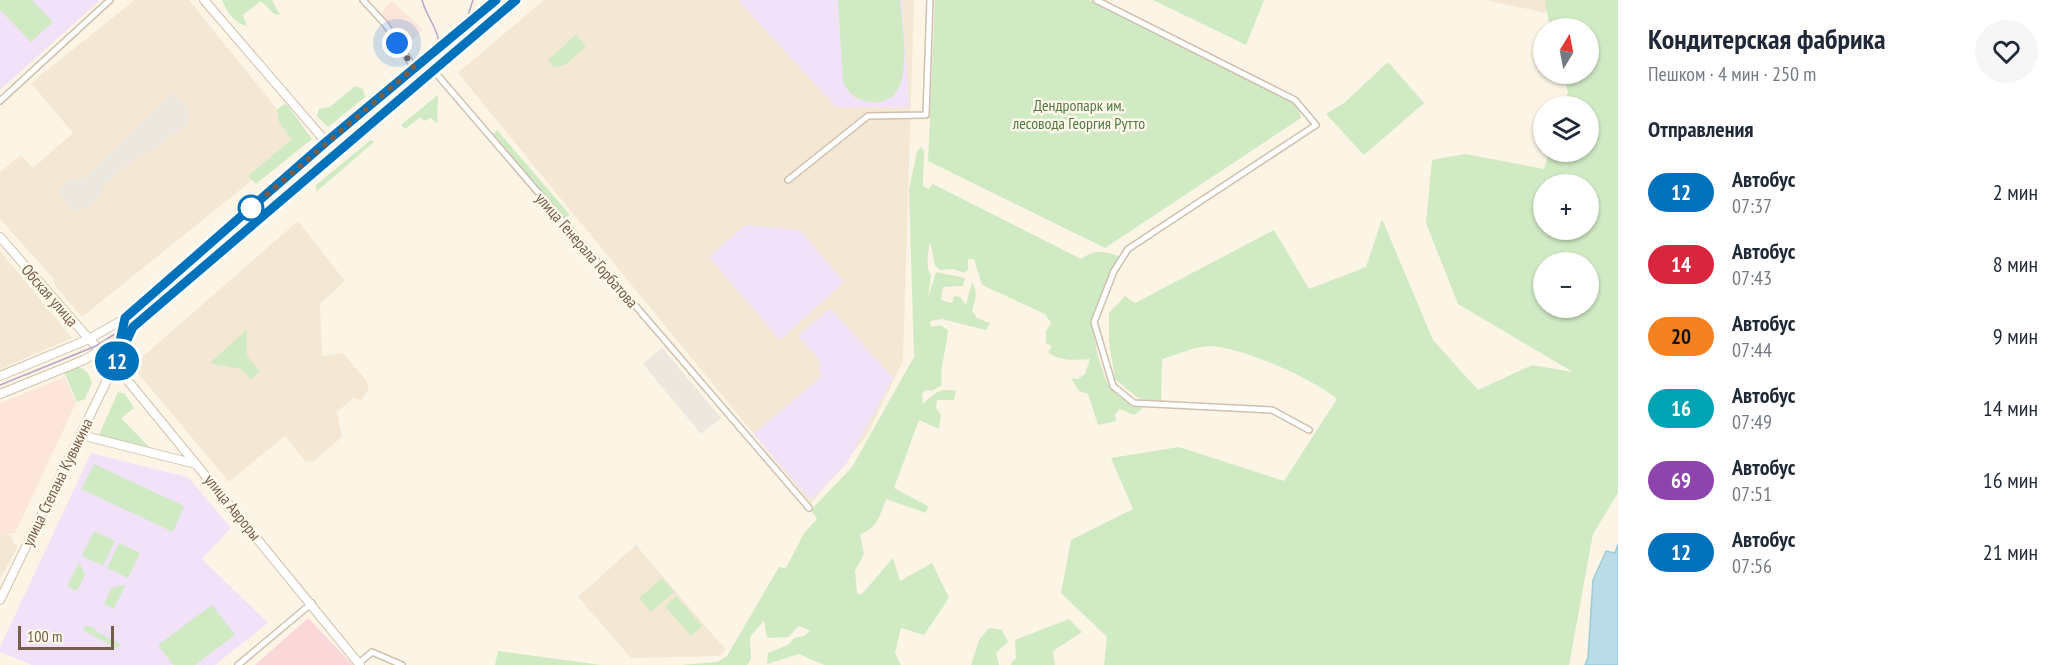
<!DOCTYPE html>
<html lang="ru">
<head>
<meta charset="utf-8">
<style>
	:root { --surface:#fff; --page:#f6f6f7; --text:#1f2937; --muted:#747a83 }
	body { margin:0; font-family:"PT Sans Narrow",sans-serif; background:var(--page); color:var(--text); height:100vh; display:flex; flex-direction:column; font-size:22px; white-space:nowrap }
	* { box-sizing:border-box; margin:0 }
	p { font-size:20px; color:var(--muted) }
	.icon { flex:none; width:33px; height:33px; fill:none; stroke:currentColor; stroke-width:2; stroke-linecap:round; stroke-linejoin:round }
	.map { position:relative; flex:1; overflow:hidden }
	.side { display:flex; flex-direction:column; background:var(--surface); width:450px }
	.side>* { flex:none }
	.badge { padding:0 12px; border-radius:20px; font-size:21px; line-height:39px }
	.needle { width:39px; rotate:10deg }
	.fabs { position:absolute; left:1533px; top:18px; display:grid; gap:12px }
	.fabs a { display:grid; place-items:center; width:66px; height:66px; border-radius:50%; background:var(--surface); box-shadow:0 2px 4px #0004; font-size:30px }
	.scale { position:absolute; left:18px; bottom:15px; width:96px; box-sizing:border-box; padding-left:6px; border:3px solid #765d4a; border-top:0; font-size:16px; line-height:21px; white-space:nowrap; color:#765d4a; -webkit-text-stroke:4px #fff9ec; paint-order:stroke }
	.you { position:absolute; width:30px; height:30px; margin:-15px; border:4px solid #fff; border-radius:50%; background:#1a73e8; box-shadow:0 0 0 9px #1a73e833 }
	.map>.badge { position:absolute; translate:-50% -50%; box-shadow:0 0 0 3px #fff }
	h2 { padding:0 30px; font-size:22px; line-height:54px }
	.round { display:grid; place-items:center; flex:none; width:63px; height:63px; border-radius:32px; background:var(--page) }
	.headline { display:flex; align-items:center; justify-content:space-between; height:102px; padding:0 30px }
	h1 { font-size:28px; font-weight:700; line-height:45px }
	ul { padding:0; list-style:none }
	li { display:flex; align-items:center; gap:18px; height:72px; padding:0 30px }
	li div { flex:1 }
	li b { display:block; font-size:22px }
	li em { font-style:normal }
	li .badge { min-width:66px; font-weight:700; text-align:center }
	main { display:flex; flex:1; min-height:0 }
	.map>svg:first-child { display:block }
	.residential { fill:#f4e8d4 }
	.commercial { fill:#fde6d9 }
	.industrial { fill:#ece7df }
	.education { fill:#f2e2f9 }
	.medical { fill:#fad8da }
	.green { fill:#d0eac3; fill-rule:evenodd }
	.water { fill:#b9dce6; stroke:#a0cbd8; stroke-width:1.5 }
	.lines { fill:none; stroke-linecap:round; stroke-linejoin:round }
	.street-casing { stroke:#d0c0ae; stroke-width:8 }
	.secondary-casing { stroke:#d3c0ab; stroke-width:10 }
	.street { stroke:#fff; stroke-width:5 }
	.secondary { stroke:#fff; stroke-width:8 }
	.tram { stroke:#b9a3c6; stroke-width:1.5 }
	.line-casing { stroke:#fff; stroke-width:14 }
	.line { stroke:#0072bc; stroke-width:9 }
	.walk { stroke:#765d4a; stroke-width:6; stroke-dasharray:0 10.8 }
	.stop-dot { fill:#fff; stroke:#0072bc; stroke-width:3 }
	.labels { text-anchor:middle; stroke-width:5; stroke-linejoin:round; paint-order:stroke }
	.park-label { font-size:16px; fill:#4e7b42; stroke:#fff9ec }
	.street-label { font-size:16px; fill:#765d4a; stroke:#fff9ec }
</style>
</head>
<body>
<main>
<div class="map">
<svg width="1618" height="665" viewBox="0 0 1618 665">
	<rect width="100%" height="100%" fill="#fcf5e5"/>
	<g class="residential">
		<polygon points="135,0 189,0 302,140 82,317 56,287 53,278 0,219 0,172 21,155 33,168 73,133 31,83"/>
		<polygon points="544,0 914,0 903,361 867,435 811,504 458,73"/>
		<polygon points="1485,0 1555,0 1546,13"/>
		<polygon points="298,221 345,281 320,304 322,356 343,353 366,380 369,388 362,400 353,398 337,412 342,437 313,462 305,461 285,436 229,482 132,366"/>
		<polygon points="0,251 72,338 0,369"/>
		<polygon points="0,535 11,535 13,542 18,546 0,579"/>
		<polygon points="636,545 726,650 719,656 631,658 578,597"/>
	</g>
	<g class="commercial">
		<polygon points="392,1 423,30 406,45 379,15"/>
		<polygon points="65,377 76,403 15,533 0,535 0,403"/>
	</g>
	<g class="industrial">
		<polygon points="173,93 187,106 188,122 157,148 135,158 105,185 94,203 86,208 71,211 58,191 68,181 85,177"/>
		<polygon points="662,348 721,418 701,434 643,364"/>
	</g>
	<g class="education">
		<polygon points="0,0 100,0 0,90"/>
		<polygon points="738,0 902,0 909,107 836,107"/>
		<polygon points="745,225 800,230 844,282 780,340 709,257"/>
		<polygon points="830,308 893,378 847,463 813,498 809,498 753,434 822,376 819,371 820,361 798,336"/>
		<polygon points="91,453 188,477 231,528 202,559 268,623 215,665 32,665 0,652 0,647"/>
	</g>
	<polygon class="medical" points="308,618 353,665 255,665"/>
	<g class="green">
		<polygon points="0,0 32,0 53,22 31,42 0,10"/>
		<path d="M 222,0 L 272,0 L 280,15 L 274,14 L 261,1 L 243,15 L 247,26 C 235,24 227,12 222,0 Z"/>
		<path d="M 838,0 L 900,0 C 902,28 919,107 871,102 C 856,100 849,95 843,81 Z"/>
		<polygon points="935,0 1089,0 1298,105 1301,118 1105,248 928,161"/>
		<polygon points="1153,0 1264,0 1246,45"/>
		<path d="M 1545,0 L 1618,0 L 1618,493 L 1593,534 L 1569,665 L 1104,665 L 1107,637 L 1061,593 L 1071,540 L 1133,509 L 1111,458 L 1179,447 L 1284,481 L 1337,399 C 1312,378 1244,348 1211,346 C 1196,346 1176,355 1162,359 L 1161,403 L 1138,398 L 1115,379 L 1109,342 L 1109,313 L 1125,296 L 1135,303 L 1274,230 L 1309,289 L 1366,267 L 1382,219 L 1433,340 L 1478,390 L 1532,365 L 1573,372 L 1458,304 L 1426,223 L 1432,160 L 1465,154 L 1544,169 L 1549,152 L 1588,152 L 1588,106 L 1564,106 L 1568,92 L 1563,74 L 1588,74 L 1588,28 L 1550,28 ZM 1544,184 L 1588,184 L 1588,230 L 1544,230 ZM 1544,262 L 1588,262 L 1588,308 L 1544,308 Z"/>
		<polygon points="576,35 586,46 565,65 554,67 548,60"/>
		<polygon points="1388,62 1424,103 1364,155 1326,114 1344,103"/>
		<polygon points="355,86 363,89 365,97 328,127 317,116 319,109 330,107"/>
		<polygon points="438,95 437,123 431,118 424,121 420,117 405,129 401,125"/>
		<polygon points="284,104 288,106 312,139 256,184 248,176 292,139 279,122 277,110"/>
		<polygon points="497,130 570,215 565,218 493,134"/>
		<polygon points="371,140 374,142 316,192 316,185"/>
		<path d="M 921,147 L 924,151 L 923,186 L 928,189 L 933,184 L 1081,259 C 1095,249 1105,251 1121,257 L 1092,323 L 1098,357 L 1108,385 L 1142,409 L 1134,415 L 1120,409 L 1115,414 L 1116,421 L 1098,425 L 1088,394 L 1079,391 L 1071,378 L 1078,379 L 1085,374 L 1090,359 C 1076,360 1060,362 1048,352 L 1052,346 L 1046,343 L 1046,331 L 1051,323 L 1045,314 L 982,285 L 974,259 L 968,259 L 968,270 L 964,273 L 954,269 L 940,270 L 935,265 L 930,242 C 928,253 925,266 931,275 L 928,298 L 936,272 L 965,278 L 963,286 L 943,287 L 941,300 L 952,303 L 954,296 L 960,297 L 966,305 L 972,282 C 978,292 976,299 972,310 L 977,318 L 990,323 L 986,330 L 942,319 L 930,321 L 931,327 L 940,325 L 948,330 C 947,348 939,368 942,385 L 932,391 L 925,390 L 922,395 L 923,404 C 933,395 938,387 956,391 L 954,400 L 937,400 L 936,408 L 941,415 L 939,429 L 919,420 L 894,488 L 928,506 L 926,513 L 886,499 C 879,516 879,527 860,534 L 864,554 L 855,571 L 857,593 L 861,595 L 893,558 L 900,581 L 932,563 L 949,598 L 924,635 L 901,628 L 895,653 L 901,665 L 824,665 L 799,654 L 767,664 L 768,653 L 788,645 L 794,638 L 804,636 L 810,631 L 799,626 L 788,637 L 767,638 L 764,621 L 750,637 L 751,659 L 747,665 L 680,665 L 717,662 L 727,656 L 779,567 L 786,568 L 804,533 L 817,519 L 811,510 L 852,467 L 914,357 L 909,189 L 917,152 Z"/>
		<polygon points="247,329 247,356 260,371 251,379 241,369 210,363"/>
		<path d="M 74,367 C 85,367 89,373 92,383 L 85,399 L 77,402 L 64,372 Z"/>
		<polygon points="118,392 125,394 134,408 121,418 150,448 99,435"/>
		<polygon points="94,464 184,506 173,532 81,489"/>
		<polygon points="94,531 115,541 103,566 82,556"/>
		<polygon points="119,543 140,553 128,578 107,568"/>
		<polygon points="79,562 85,575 77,591 67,586"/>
		<polygon points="662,578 674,592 651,612 639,598"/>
		<polygon points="123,585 125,586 114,609 104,604 111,588"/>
		<polygon points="676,596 702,626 691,636 665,606"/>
		<polygon points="212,605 235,635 195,665 173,665 158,645"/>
		<polygon points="1069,619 1082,632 1053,651 1055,665 1010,665 1016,658 1015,640"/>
		<polygon points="87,625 96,629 95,631 122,645 116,648 82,630"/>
		<polygon points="989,628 1002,630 1008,642 996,653 999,665 971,665 979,640"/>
		<polygon points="498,651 601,665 495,665"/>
	</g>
	<polygon class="water" points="1618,544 1618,665 1585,665 1588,657 1593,580 1606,551 1615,553"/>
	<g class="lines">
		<defs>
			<g id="street">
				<polyline points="363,0 386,25 414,68 434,71 809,508"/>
				<polyline points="1096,0 1295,100 1316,125 1128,249 1114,271 1094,322 1113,386 1134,403 1272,410 1309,430"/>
				<polyline points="0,101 110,0"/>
				<polyline points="788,180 868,116 926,115 930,0"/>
				<polyline points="360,662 372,652 402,665"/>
				<polyline points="238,665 312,603"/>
			</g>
			<g id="secondary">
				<polyline points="204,0 326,142"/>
				<polyline points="0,237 89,339 115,365 360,665"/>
				<polyline points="0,376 89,339 124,319 326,142 495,0"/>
				<polyline points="0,394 84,360 122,338 516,0"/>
				<polyline points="81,435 196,464"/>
				<polyline points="0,600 130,333"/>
			</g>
		</defs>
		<use href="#street" class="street-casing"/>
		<use href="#secondary" class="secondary-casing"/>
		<use href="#street" class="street"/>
		<use href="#secondary" class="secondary"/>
		<g class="tram">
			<path d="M 422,0 C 428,23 449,38 433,63"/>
			<polyline points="0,385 96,346 132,323 439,61 460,40 473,0"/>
		</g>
	</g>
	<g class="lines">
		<defs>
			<polyline id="line" points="496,0 326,142 125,318 115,365 133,327 516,0"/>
		</defs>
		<use href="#line" class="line-casing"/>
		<use href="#line" class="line"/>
		<polyline class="walk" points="251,208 414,68 397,43"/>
	</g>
	<circle class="stop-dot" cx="251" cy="208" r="12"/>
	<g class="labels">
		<g class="park-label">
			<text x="1079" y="111">Дендропарк им.<tspan x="1079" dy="18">лесовода Георгия Рутто</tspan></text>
		</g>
		<g class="street-label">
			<text transform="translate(587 250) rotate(49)" y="6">улица Генерала Горбатова</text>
			<text transform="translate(50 295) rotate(49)" y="6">Обская улица</text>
			<text transform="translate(57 482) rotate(-64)" y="6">улица Степана Кувыкина</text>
			<text transform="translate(233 507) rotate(51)" y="6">улица Авроры</text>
		</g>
	</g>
</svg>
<div class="fabs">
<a><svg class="needle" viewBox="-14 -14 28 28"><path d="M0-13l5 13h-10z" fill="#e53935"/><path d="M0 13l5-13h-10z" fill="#747a83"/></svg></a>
<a><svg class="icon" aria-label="layers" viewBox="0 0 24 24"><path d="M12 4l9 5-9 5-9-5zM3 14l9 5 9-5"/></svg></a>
<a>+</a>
<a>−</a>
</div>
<div class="scale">100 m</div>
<div class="you" style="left:397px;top:43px"></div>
<b class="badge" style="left:117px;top:361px;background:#0072bc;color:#fff">12</b>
</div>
<section class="side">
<div class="headline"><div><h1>Кондитерская фабрика</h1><p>Пешком · 4 мин · 250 m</p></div><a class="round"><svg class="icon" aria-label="heart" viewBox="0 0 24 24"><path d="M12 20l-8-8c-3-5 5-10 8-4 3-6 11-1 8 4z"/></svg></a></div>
<h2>Отправления</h2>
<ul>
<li><span class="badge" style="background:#0072bc;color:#fff">12</span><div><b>Автобус</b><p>07:37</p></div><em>2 мин</em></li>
<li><span class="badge" style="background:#d7263d;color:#fff">14</span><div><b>Автобус</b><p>07:43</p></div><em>8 мин</em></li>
<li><span class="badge" style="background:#f58220;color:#111">20</span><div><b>Автобус</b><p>07:44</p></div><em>9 мин</em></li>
<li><span class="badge" style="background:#00a3b4;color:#fff">16</span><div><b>Автобус</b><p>07:49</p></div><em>14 мин</em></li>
<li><span class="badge" style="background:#8e44ad;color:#fff">69</span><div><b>Автобус</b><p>07:51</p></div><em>16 мин</em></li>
<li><span class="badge" style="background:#0072bc;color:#fff">12</span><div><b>Автобус</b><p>07:56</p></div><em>21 мин</em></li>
</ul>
</section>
</main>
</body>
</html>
